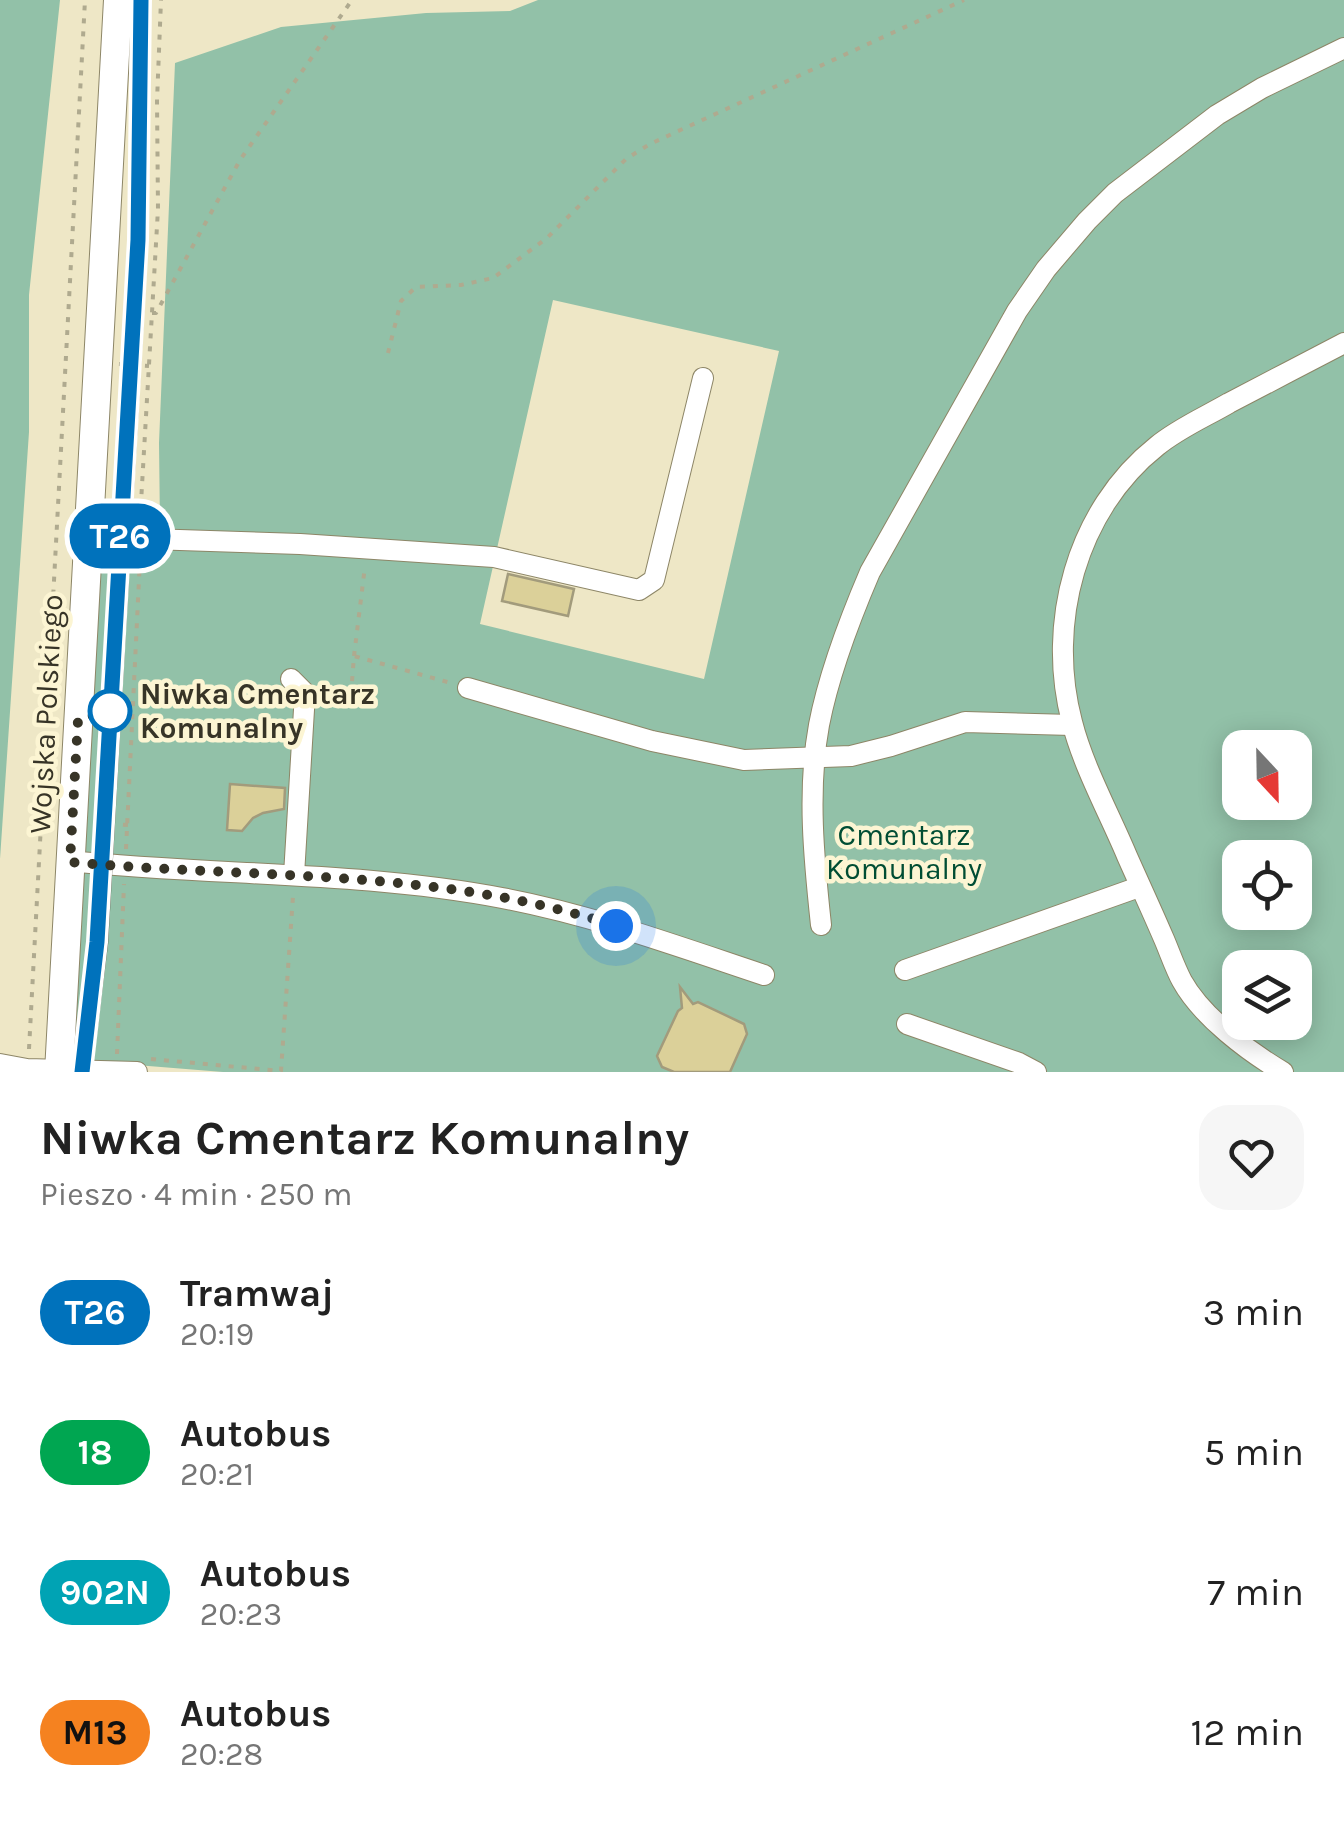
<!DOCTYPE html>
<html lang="pl">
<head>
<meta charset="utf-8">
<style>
	:root { --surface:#fff; --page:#f6f6f6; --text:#222; --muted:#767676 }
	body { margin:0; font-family:Karla,sans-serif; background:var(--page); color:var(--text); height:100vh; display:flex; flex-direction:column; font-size:38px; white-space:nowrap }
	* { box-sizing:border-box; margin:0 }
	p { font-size:32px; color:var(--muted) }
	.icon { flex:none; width:55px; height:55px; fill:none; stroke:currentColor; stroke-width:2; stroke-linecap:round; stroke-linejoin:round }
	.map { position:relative; height:1072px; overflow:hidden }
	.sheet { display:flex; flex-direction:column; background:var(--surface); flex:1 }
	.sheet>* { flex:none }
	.badge { padding:0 20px; border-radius:32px; font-size:35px; line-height:65px }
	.needle { width:65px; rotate:158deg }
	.controls { position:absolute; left:1222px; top:730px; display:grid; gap:20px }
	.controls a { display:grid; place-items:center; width:90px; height:90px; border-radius:20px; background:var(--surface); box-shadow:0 5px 25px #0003; font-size:50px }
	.you { position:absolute; width:50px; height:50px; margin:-25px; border:8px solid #fff; border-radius:50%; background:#1a73e8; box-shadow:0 0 0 15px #1a73e833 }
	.map>.badge { position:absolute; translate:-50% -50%; box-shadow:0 0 0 5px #fff }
	.round { display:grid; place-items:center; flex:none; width:105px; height:105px; border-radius:30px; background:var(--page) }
	.summary { display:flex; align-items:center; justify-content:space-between; height:170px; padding:0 40px }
	h1 { font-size:48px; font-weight:700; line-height:75px }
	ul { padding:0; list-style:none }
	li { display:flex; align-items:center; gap:30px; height:140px; padding:0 40px }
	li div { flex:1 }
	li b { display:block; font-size:38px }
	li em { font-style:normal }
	li .badge { min-width:110px; font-weight:700; text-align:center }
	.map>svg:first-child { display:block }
	.green { fill:#92c1a8; fill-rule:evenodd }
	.building { fill:#dbd099; stroke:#a29b7c; stroke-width:2.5 }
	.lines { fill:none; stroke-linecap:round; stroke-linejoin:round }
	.minor-casing { stroke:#8d8667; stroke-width:22 }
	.major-casing { stroke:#8d8667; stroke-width:30 }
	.path { stroke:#afaa8f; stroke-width:4; stroke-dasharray:5 8; stroke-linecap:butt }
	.minor { stroke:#fff; stroke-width:20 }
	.major { stroke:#fff; stroke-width:28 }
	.tram { stroke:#555241; stroke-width:2.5 }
	.line-casing { stroke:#fff; stroke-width:22 }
	.line { stroke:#0072bc; stroke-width:15 }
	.walk { stroke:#373427; stroke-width:10; stroke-dasharray:0 18 }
	.stop-dot { fill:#fff; stroke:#0072bc; stroke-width:5 }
	.labels { text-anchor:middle; stroke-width:9; stroke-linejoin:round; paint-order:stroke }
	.stop-label { font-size:30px; font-weight:bold; fill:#373427; stroke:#fcf5d3; text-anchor:start }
	.street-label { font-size:30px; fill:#373427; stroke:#fcf5d3 }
	.park-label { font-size:30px; fill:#004d33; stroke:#fcf5d3 }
</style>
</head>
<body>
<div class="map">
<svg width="1344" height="1072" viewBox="0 0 1344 1072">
	<rect width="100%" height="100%" fill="#eee7c6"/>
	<g class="green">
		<polygon points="0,0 60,0 29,295 29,432 0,859"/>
		<path d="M 538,0 L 1344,0 L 1344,1072 L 223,1072 L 74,1060 L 103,524 L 160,527 L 159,443 L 175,63 L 281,27 L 426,13 L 510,11 ZM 553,300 L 779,351 L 704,679 L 480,624 ZM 1240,748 L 1295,748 L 1295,802 L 1240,802 ZM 1240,858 L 1295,858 L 1295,912 L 1240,912 ZM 1240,968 L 1295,968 L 1295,1022 L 1240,1022 Z"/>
	</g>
	<g class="building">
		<polygon points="508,574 574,589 568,616 502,601"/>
		<polygon points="230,784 285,788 284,809 263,813 253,818 242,831 227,830"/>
		<polygon points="680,987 693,1004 698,1002 744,1024 747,1034 730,1072 674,1072 662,1067 657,1056 678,1011 682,1008"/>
	</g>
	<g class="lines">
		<defs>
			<g id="minor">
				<polyline points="88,537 300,544 494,557 639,590 654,580 703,378"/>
				<polyline points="291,679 305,693 294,875"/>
				<polyline points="468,688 652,741 744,760 851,756 891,746 965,722 1072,725"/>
				<path d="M 70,861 C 214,876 360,871 502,898 C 592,915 677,946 764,975"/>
				<path d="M 821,925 C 814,860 807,790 819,725 C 829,673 849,621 870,572 L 1017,311 L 1046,269 L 1087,221 L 1115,193 L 1217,115 L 1262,88 L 1344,48"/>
				<polyline points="905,970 1139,887"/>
				<polyline points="907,1024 1019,1063 1036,1072"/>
				<polyline points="0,1064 27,1069 137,1072"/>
				<path d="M 1283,1072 C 1249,1052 1202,1017 1182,981 C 1175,968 1170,953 1164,939 C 1152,911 1139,883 1127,856 C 1109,813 1083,766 1072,722 C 1046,624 1076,510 1157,446 C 1179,428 1205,417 1229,403 C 1267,383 1306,363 1344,343"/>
			</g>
			<polyline id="major" points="59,1072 118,0"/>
		</defs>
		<use href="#minor" class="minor-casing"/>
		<use href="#major" class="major-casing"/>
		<g class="path">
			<polyline points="152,313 156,313 240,160 352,0"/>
			<polyline points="388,353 401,301 416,287 461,285 493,278 547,238 626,159 650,144 964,0"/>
			<polyline points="119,364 149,366"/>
			<polyline points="140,520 158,209 157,101 161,0"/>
			<polyline points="354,656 365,566"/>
			<polyline points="325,694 351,694 354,656 451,683"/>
			<polyline points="97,823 128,825"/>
			<polyline points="126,849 140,559"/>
			<polyline points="29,1049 85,0"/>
			<polyline points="117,1054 124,884"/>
			<polyline points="151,1059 281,1071 293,896"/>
		</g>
		<use href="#minor" class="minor"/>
		<use href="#major" class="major"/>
		<polyline class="tram" points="91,1072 107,943 147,239 150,0"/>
	</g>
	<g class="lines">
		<defs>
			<polyline id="line" points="82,1072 97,942 138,240 141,0"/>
		</defs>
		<use href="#line" class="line-casing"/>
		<use href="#line" class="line"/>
		<path class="walk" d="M 110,711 L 78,720 L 70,862 C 252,879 441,868 616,926"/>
	</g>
	<circle class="stop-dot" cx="110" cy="711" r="20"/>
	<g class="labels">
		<g class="stop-label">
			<text x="140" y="704">Niwka Cmentarz<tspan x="140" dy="34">Komunalny</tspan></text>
		</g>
		<g class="street-label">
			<text transform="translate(46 714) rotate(-87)" y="10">Wojska Polskiego</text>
		</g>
		<g class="park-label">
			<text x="904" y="845">Cmentarz<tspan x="904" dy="34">Komunalny</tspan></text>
		</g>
	</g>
</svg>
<div class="controls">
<a><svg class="needle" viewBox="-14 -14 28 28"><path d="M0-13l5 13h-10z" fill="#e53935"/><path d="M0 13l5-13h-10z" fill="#767676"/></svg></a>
<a><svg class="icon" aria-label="locate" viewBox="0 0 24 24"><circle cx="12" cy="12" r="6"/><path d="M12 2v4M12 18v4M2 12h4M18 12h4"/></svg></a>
<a><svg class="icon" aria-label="layers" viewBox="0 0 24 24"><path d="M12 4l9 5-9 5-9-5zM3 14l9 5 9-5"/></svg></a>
</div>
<div class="you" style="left:616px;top:926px"></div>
<b class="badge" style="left:120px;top:536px;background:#0072bc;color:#fff">T26</b>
</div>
<section class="sheet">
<div class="summary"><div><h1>Niwka Cmentarz Komunalny</h1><p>Pieszo · 4 min · 250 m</p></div><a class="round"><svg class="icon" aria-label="heart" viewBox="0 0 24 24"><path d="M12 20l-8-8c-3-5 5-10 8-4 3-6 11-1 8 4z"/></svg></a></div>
<ul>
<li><span class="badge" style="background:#0072bc;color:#fff">T26</span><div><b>Tramwaj</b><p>20:19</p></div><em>3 min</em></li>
<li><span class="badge" style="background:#00a651;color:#fff">18</span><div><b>Autobus</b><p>20:21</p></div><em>5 min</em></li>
<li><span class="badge" style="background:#00a3b4;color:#fff">902N</span><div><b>Autobus</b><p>20:23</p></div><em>7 min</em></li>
<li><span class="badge" style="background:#f58220;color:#111">M13</span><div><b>Autobus</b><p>20:28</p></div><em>12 min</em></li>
</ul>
</section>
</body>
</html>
